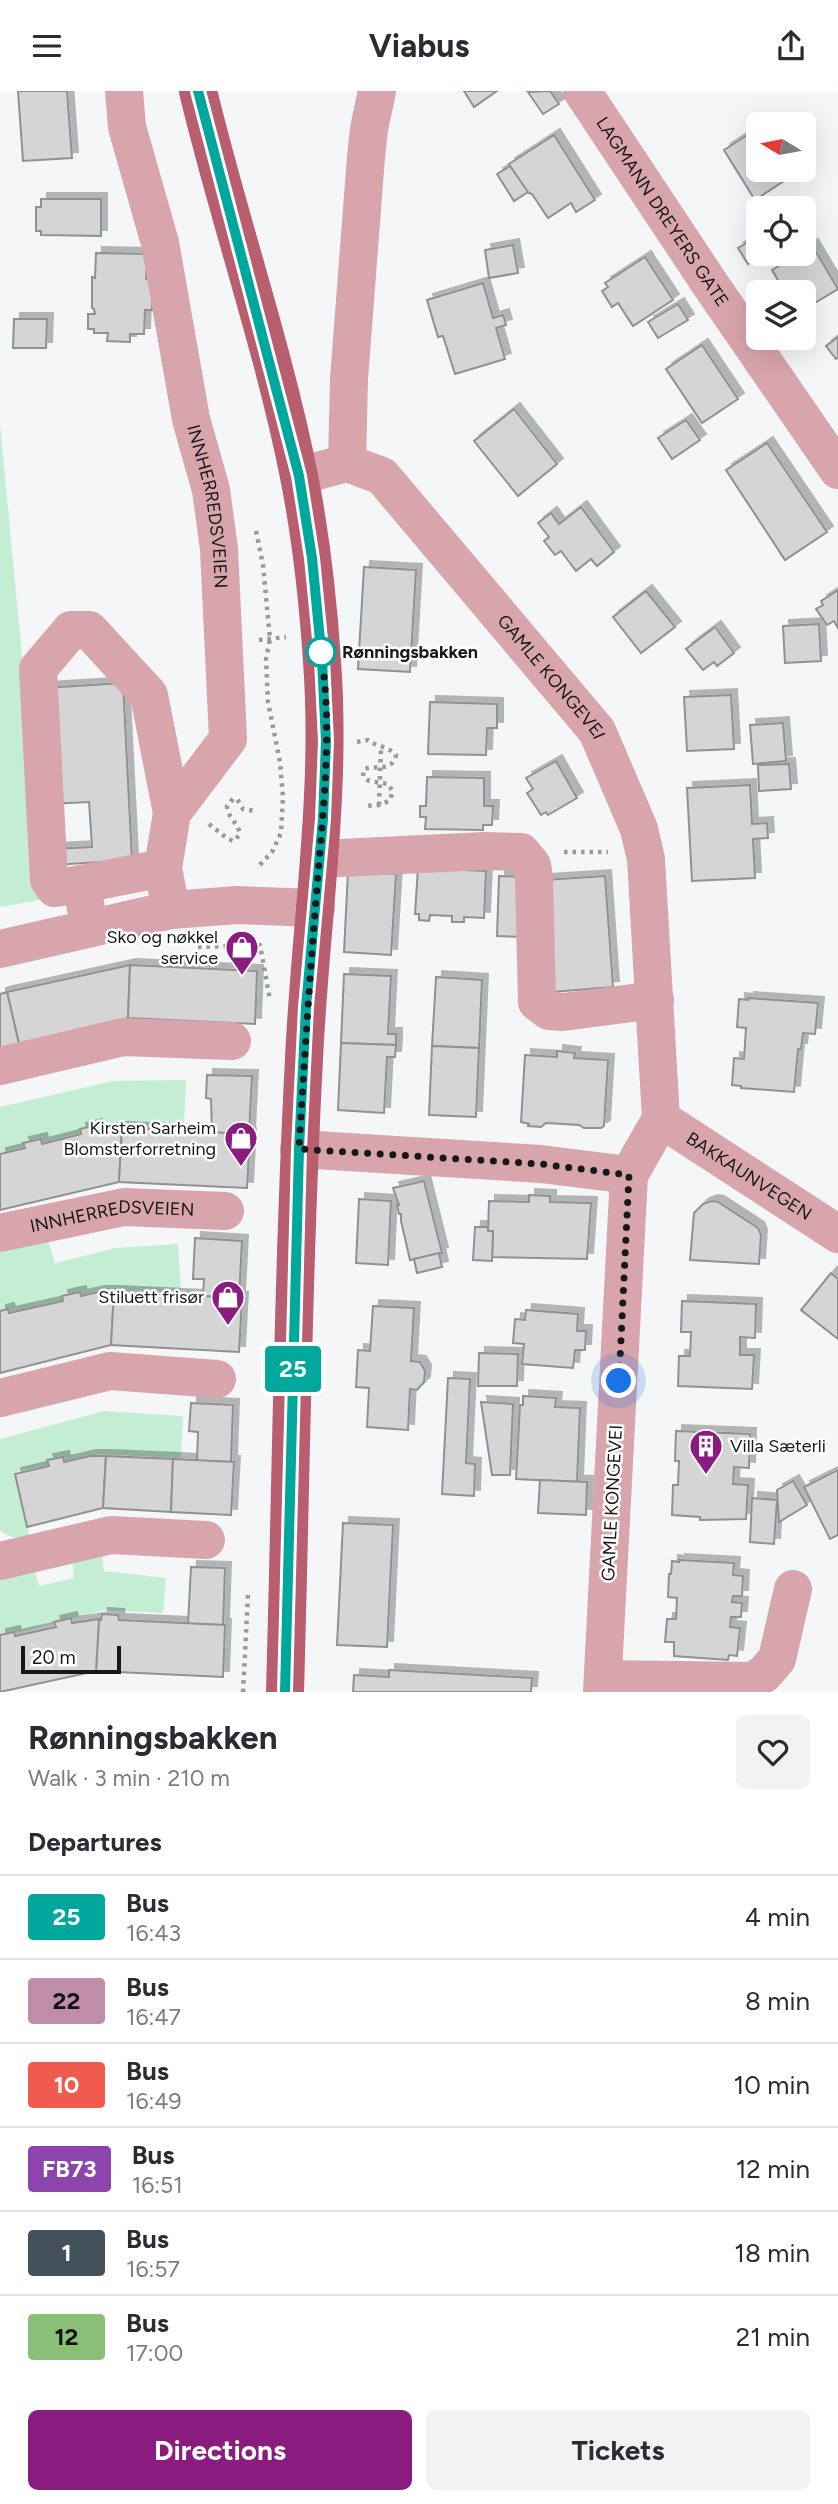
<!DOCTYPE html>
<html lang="en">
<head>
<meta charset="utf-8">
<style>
	:root { --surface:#fff; --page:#f2f2f3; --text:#2b2b33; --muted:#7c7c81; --line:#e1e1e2; --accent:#8a1c80 }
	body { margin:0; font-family:Figtree,sans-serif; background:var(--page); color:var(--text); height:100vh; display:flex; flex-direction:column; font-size:26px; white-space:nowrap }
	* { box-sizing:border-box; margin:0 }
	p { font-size:23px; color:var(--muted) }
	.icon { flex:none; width:38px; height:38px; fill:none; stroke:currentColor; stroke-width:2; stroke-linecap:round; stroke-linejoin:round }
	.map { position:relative; height:1601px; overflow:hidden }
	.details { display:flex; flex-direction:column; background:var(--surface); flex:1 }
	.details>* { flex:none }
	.badge { padding:0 14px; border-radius:5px; font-size:24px; line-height:46px }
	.needle { width:46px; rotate:280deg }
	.tools { position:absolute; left:746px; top:21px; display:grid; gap:14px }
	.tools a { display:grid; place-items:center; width:70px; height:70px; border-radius:10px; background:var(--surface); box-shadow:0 7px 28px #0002; font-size:35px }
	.scale { position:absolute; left:21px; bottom:18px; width:100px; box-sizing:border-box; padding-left:7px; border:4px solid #171818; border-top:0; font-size:19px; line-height:24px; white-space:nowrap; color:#171818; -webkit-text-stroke:5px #fff; paint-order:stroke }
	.you { position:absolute; width:35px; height:35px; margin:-18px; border:5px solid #fff; border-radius:50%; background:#1a73e8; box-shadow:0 0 0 10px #1a73e833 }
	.map>.badge { position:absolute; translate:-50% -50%; box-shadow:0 0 0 4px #fff }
	h2 { padding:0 28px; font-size:26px; line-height:63px }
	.round { display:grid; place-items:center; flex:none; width:74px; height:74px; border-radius:10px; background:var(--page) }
	.headline { display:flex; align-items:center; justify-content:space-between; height:119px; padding:0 28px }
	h1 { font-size:33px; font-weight:700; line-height:52px }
	.button { display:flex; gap:14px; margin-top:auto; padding:14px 28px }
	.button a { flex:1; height:80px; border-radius:10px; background:var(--accent); color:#fff; font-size:28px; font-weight:700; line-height:80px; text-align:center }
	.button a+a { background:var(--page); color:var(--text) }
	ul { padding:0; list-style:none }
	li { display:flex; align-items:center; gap:21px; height:84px; padding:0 28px; border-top:2px solid var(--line) }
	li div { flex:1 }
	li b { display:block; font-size:26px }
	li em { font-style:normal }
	li .badge { min-width:77px; font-weight:700; text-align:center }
	header { display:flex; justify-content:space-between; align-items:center; height:91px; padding:0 28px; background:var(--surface); font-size:32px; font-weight:700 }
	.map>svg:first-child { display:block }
	.green { fill:#c3eed3 }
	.building { fill:#d6d5d5; stroke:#929091; stroke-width:2; filter:url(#shadow) }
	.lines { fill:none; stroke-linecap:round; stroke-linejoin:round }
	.path { stroke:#999a9b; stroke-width:4.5; stroke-dasharray:3.5 5; stroke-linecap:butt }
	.minor { stroke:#d9a5ac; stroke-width:38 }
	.major { stroke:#b85e6f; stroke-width:38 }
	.line-casing { stroke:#fff; stroke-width:16 }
	.line { stroke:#00a79d; stroke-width:10 }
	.walk { stroke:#171818; stroke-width:7; stroke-dasharray:0 12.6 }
	.stop-dot { fill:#fff; stroke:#00a79d; stroke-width:3.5 }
	.labels { text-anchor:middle; stroke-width:5; stroke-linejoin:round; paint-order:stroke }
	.street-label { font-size:18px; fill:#171818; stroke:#fff }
	.stop-label { font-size:18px; font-weight:bold; fill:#171818; stroke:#fff; text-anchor:start }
	.poi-label { font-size:18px; fill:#171818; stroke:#fff; text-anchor:end }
</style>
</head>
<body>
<header><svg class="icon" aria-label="menu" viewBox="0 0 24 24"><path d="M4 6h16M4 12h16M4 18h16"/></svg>Viabus<svg class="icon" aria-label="share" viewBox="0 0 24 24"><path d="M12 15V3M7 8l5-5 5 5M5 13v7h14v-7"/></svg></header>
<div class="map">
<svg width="838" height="1601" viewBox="0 0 838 1601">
	<defs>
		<filter id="shadow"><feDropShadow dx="6" dy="-6" stdDeviation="0" flood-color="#0004"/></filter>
	</defs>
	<rect width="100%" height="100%" fill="#f5f6f8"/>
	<g class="green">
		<polygon points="0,333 45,808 0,816"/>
		<polygon points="186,989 184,1035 119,1033 0,1062 0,1016 113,990"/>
		<polygon points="47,1147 55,1172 116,1157 178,1153 181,1202 108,1199 0,1226 0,1158"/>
		<path d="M 104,1320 L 183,1325 L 181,1367 L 97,1363 L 17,1381 L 30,1447 C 19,1448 9,1447 0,1439 L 0,1348 Z"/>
		<polygon points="101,1458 104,1480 166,1487 163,1522 105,1519 0,1546 0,1482 33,1475 39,1495 74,1487 72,1465"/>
	</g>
	<g class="building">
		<polygon points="18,0 67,0 72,67 23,70"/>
		<polygon points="464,0 497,0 474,16"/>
		<polygon points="550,0 559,13 543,23 528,1"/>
		<polygon points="758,37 758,79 790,79 793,84 755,109 724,59"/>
		<polygon points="554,44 595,109 576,121 571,112 548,127 532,103 526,101 509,73"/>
		<polygon points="510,75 528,101 514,110 497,83"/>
		<polygon points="41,108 101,108 101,145 41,144 41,140 36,140 36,116 41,116"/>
		<polygon points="758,145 758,163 764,163 748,173 738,157"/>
		<polygon points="513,154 518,182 489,187 485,159"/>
		<polygon points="812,154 838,198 803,219 803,201 785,201 772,179 799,163 803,163 803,160"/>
		<polygon points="96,162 147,163 146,188 153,188 152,219 145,219 144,243 130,243 130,251 107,250 108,242 94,242 94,238 88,238 88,223 95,223 94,218 92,217 92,186 95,187"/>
		<polygon points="645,166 673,209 633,235 618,212 612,216 602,200 608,196 605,192"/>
		<polygon points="483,192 493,227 503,224 506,234 496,237 505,268 455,283 443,245 438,246 427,209"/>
		<polygon points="678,213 688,229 658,247 648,231"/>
		<polygon points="14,228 47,228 46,257 13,257"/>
		<polygon points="838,246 838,266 836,268 826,255"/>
		<polygon points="702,254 738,308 702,332 666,278"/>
		<polygon points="514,318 557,373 518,405 474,350"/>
		<polygon points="686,329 700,349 672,368 658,347"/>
		<polygon points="767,352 827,441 785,469 726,379"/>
		<polygon points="581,416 614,461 597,475 591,468 576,480 561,460 555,464 544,450 549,446 538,432 551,422 559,433"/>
		<polygon points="364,476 416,479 410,581 358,578"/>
		<polygon points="838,499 838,537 834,530 827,534 816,518 823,514 821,510"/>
		<polygon points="646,500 675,536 641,562 613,526"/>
		<polygon points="819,533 821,570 785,572 783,535"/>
		<polygon points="715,536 734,562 717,575 714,571 703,579 686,558"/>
		<polygon points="123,592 132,769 54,774 53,758 92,756 89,711 50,713 44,597"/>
		<polygon points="731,604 734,658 687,660 684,606"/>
		<polygon points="430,611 497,613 497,637 487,637 486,664 428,663"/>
		<polygon points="783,632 786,670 753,673 750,634"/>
		<polygon points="556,670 577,707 548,724 546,721 541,724 527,702 533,698 526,687"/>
		<polygon points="789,673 791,698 759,700 758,674"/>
		<polygon points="427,686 484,687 484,715 493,715 492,734 483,734 483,739 425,738 426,726 420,726 420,715 426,715"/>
		<polygon points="750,694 752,733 767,732 768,747 753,748 755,787 692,790 687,697"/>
		<polygon points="418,777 486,780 484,827 464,826 464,831 452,831 452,825 430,824 429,830 419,829 419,823 415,823"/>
		<polygon points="348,781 396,783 391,864 344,861"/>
		<polygon points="499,785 526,786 524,846 497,845"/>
		<polygon points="605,785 613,896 552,901 545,789"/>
		<polygon points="130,874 128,927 19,953 7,901"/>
		<polygon points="130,874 257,880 255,933 128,927"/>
		<polygon points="344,883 391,885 388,943 396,943 396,954 341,952"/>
		<polygon points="436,886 482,889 479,957 432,955"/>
		<polygon points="7,901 19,953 0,957 0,903"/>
		<polygon points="748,907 818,912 815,943 803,942 801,958 798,958 794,1001 741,997 741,995 732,994 734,967 744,968 746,937 737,936 739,908 748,909"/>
		<polygon points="341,952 396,954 395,966 387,966 384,1022 338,1019"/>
		<polygon points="432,955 479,957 476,1026 429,1024"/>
		<polygon points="557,960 575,962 574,967 608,969 604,1035 601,1037 584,1037 579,1034 546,1032 541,1036 528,1035 529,1033 521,1031 525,964 557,966"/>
		<polygon points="207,984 252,985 249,1043 212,1042 211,1008 206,1007"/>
		<polygon points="96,1034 98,1040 122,1037 119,1091 0,1119 0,1063 25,1057 23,1052 41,1048 42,1053 81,1043 80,1038"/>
		<polygon points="122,1037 250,1043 247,1097 119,1091"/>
		<polygon points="424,1090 442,1162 410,1169 401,1130 401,1123 399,1123 397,1114 399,1114 393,1097"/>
		<polygon points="529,1104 550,1105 550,1111 591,1112 587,1168 492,1166 493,1140 488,1140 489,1110 529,1111"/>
		<polygon points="359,1108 391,1110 388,1174 356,1172"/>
		<polygon points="712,1110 718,1111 758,1137 761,1144 759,1173 690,1169 694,1122 703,1113"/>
		<polygon points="475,1136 488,1136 488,1140 493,1140 492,1170 473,1169"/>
		<polygon points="195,1147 242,1150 239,1207 203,1205 204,1188 193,1188"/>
		<polygon points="439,1162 442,1176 417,1182 414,1168"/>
		<polygon points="831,1182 838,1188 838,1248 801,1219"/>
		<polygon points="80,1201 81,1205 98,1201 114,1201 111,1254 0,1282 0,1220 8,1218 9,1222 63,1210 62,1205"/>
		<polygon points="114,1201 242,1207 239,1261 111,1254"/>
		<polygon points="682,1210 756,1213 755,1247 740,1246 740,1264 754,1264 752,1298 678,1295 679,1265 690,1265 691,1241 681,1241"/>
		<polygon points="373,1215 414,1217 411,1270 420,1271 425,1280 424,1291 417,1299 410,1298 408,1339 367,1336 369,1297 356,1296 358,1259 370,1260"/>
		<polygon points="526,1219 578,1223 577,1240 586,1240 585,1259 575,1259 573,1277 522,1273 524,1253 513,1252 515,1228 525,1229"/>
		<polygon points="479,1262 518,1263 517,1295 478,1295"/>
		<polygon points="448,1287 470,1288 466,1372 475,1373 474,1405 442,1403"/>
		<polygon points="523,1305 556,1307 555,1316 580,1317 577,1391 516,1388 520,1314 523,1314"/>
		<polygon points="481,1311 513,1313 510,1384 492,1384"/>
		<polygon points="191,1312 233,1314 231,1371 197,1370 198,1341 189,1340"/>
		<polygon points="676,1340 750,1343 749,1377 734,1376 733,1393 748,1394 746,1428 700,1429 700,1426 672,1424 673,1394 678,1394 679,1370 675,1370"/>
		<polygon points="90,1365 106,1365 103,1417 27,1436 15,1383 49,1375 47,1369 63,1366 64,1371"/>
		<polygon points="106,1365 173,1368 171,1421 103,1417"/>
		<polygon points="173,1368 234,1371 231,1424 171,1421"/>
		<polygon points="838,1379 838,1444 830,1448 804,1396"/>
		<polygon points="540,1389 587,1391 586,1424 538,1422"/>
		<polygon points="793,1390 807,1414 779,1431 777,1399"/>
		<polygon points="752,1407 777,1409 774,1453 750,1451"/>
		<polygon points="343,1432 393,1434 387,1556 337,1554"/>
		<polygon points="679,1469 734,1472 733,1484 743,1485 742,1505 733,1505 732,1511 742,1512 741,1526 731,1526 730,1536 740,1537 737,1565 729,1564 728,1569 674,1565 674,1551 665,1551 667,1528 676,1528 677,1507 668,1506 669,1483 671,1483 672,1470 679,1471"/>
		<polygon points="191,1476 225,1477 223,1534 188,1533"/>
		<polygon points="102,1523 118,1524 119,1529 225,1534 223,1586 96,1580 99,1528 101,1529"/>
		<polygon points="71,1527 72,1532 99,1528 96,1580 0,1601 0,1544 14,1541 15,1545 56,1536 54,1531"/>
		<polygon points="389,1579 532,1587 531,1601 353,1601 354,1584 389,1586"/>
	</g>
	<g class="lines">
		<g class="path">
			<polyline points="256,440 263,474 270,548 266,568 268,611 280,671 283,706 281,742 272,761 257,777"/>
			<polyline points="259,549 286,546"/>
			<path d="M 357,651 L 368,649 C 377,656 388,655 396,664 C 392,681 378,674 364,678 L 363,685 L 369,690 L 388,693 L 393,701 L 389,710 L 379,714 L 363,715"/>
			<polyline points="379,714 381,656"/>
			<path d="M 209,733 L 228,748 L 234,750 L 240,743 C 238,732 228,727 227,715 L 233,708 L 237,708 L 243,718 L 256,720"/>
			<polyline points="564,761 608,761"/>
			<polyline points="198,856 260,854 270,909"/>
			<polyline points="243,1601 248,1504"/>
		</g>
		<g class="minor">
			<path id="s1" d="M 124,0 L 127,36 L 160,152 L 191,328 L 211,399 L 219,458 L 228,648 L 172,722 L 163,777 L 171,819"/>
			<path id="s2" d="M 582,0 L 710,193 L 838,379"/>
			<polyline points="347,372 349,288 366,66 369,38 377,0"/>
			<path id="s3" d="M 299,385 L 347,372 L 382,385 L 597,640 L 639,738 L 646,768 L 661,1028 L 629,1084 L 602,1601"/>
			<polyline points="320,768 485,760 521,761 532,774 534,787 537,911 549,920 563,921 655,909"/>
			<polyline points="82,793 55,797 49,789 38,578 71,539 89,539 149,604 172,722"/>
			<polyline points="86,818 82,793 163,777"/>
			<polyline points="0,858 171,819 237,814 316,817"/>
			<polyline points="0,975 123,946 232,950"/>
			<path id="s4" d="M 661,1028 L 838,1143"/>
			<polyline points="299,1058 541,1073 629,1084"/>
			<path id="s5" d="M 0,1142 L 124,1116 L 225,1120"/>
			<polyline points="0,1307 110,1280 217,1288"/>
			<polyline points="0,1470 111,1444 206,1449"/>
			<polyline points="603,1588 752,1590 764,1583 777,1568 793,1498"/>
		</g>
		<path class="major" d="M 198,0 C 229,129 273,255 299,385 C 311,446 318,509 322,570 C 332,704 310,835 304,968 C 293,1178 291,1390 285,1601"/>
	</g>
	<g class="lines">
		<defs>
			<polyline id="line" points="198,0 299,385 312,467 322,569 326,650 323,728 306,916 299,1058 285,1601"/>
		</defs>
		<use href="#line" class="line-casing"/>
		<use href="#line" class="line"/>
		<path class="walk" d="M 321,561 C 333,639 323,719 317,796 C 310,884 304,971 299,1058 L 541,1073 L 629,1084 L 619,1290"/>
	</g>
	<defs>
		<symbol id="shop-pin" viewBox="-11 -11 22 30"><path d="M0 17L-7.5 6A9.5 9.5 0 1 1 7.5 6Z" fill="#8a1c80" stroke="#fff"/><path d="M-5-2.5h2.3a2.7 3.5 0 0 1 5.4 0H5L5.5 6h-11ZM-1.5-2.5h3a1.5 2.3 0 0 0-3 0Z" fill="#fff"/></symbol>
		<symbol id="building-pin" viewBox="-11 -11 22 30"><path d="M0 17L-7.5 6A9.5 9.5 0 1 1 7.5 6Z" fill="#8a1c80" stroke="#fff"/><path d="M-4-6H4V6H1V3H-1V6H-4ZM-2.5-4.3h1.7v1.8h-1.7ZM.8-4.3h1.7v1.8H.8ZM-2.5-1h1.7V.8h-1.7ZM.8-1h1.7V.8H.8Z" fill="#fff"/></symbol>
	</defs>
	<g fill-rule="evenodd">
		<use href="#shop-pin" x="223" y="837" width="38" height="52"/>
		<use href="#shop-pin" x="222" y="1028" width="38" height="52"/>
		<use href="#shop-pin" x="209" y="1187" width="38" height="52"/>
		<use href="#building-pin" x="687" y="1336" width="38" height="52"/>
	</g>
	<circle class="stop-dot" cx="321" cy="561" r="14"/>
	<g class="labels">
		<g class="street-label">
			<text dy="6" stroke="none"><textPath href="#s2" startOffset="145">LAGMANN DREYERS GATE</textPath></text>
			<text dy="6" stroke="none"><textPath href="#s1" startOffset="425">INNHERREDSVEIEN</textPath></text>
			<text dy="6" stroke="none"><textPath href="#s3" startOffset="350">GAMLE KONGEVEI</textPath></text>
			<text dy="6" stroke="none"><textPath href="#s4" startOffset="105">BAKKAUNVEGEN</textPath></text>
			<text dy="6" stroke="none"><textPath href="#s5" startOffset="114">INNHERREDSVEIEN</textPath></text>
			<text transform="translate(612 1412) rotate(-87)" y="6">GAMLE KONGEVEI</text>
		</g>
		<g class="stop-label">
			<text x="342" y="567">Rønningsbakken</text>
		</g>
		<g class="poi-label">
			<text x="218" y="852">Sko og nøkkel<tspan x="218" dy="21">service</tspan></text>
			<text x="216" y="1043">Kirsten Sarheim<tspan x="216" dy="21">Blomsterforretning</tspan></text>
			<text x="204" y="1212">Stiluett frisør</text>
			<text x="730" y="1361" text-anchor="start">Villa Sæterli</text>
		</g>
	</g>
</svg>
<div class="tools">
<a><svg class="needle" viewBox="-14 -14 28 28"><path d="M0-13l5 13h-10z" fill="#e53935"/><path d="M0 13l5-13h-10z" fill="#7c7c81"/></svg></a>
<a><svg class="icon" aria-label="locate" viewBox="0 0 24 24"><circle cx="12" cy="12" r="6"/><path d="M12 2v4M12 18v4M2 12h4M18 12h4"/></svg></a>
<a><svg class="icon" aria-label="layers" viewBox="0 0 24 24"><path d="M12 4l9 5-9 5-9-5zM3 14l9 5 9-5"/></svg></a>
</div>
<div class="scale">20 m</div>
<div class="you" style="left:619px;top:1290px"></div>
<b class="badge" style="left:293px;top:1278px;background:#00a79d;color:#fff">25</b>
</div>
<section class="details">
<div class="headline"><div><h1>Rønningsbakken</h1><p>Walk · 3 min · 210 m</p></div><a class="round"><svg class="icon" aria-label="heart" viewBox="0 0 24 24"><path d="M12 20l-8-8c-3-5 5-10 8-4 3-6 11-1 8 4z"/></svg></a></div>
<h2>Departures</h2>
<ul>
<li><span class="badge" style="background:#00a79d;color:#fff">25</span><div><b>Bus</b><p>16:43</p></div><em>4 min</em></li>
<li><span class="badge" style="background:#bf8ca9;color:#111">22</span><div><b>Bus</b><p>16:47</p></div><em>8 min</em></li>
<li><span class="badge" style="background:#f15b4e;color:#fff">10</span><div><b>Bus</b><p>16:49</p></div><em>10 min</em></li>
<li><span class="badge" style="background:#8e44ad;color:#fff">FB73</span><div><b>Bus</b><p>16:51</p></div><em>12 min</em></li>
<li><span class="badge" style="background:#43525a;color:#fff">1</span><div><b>Bus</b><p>16:57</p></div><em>18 min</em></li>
<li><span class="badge" style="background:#89bf77;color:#111">12</span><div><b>Bus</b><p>17:00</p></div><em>21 min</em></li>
</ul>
<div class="button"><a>Directions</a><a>Tickets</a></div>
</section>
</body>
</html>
